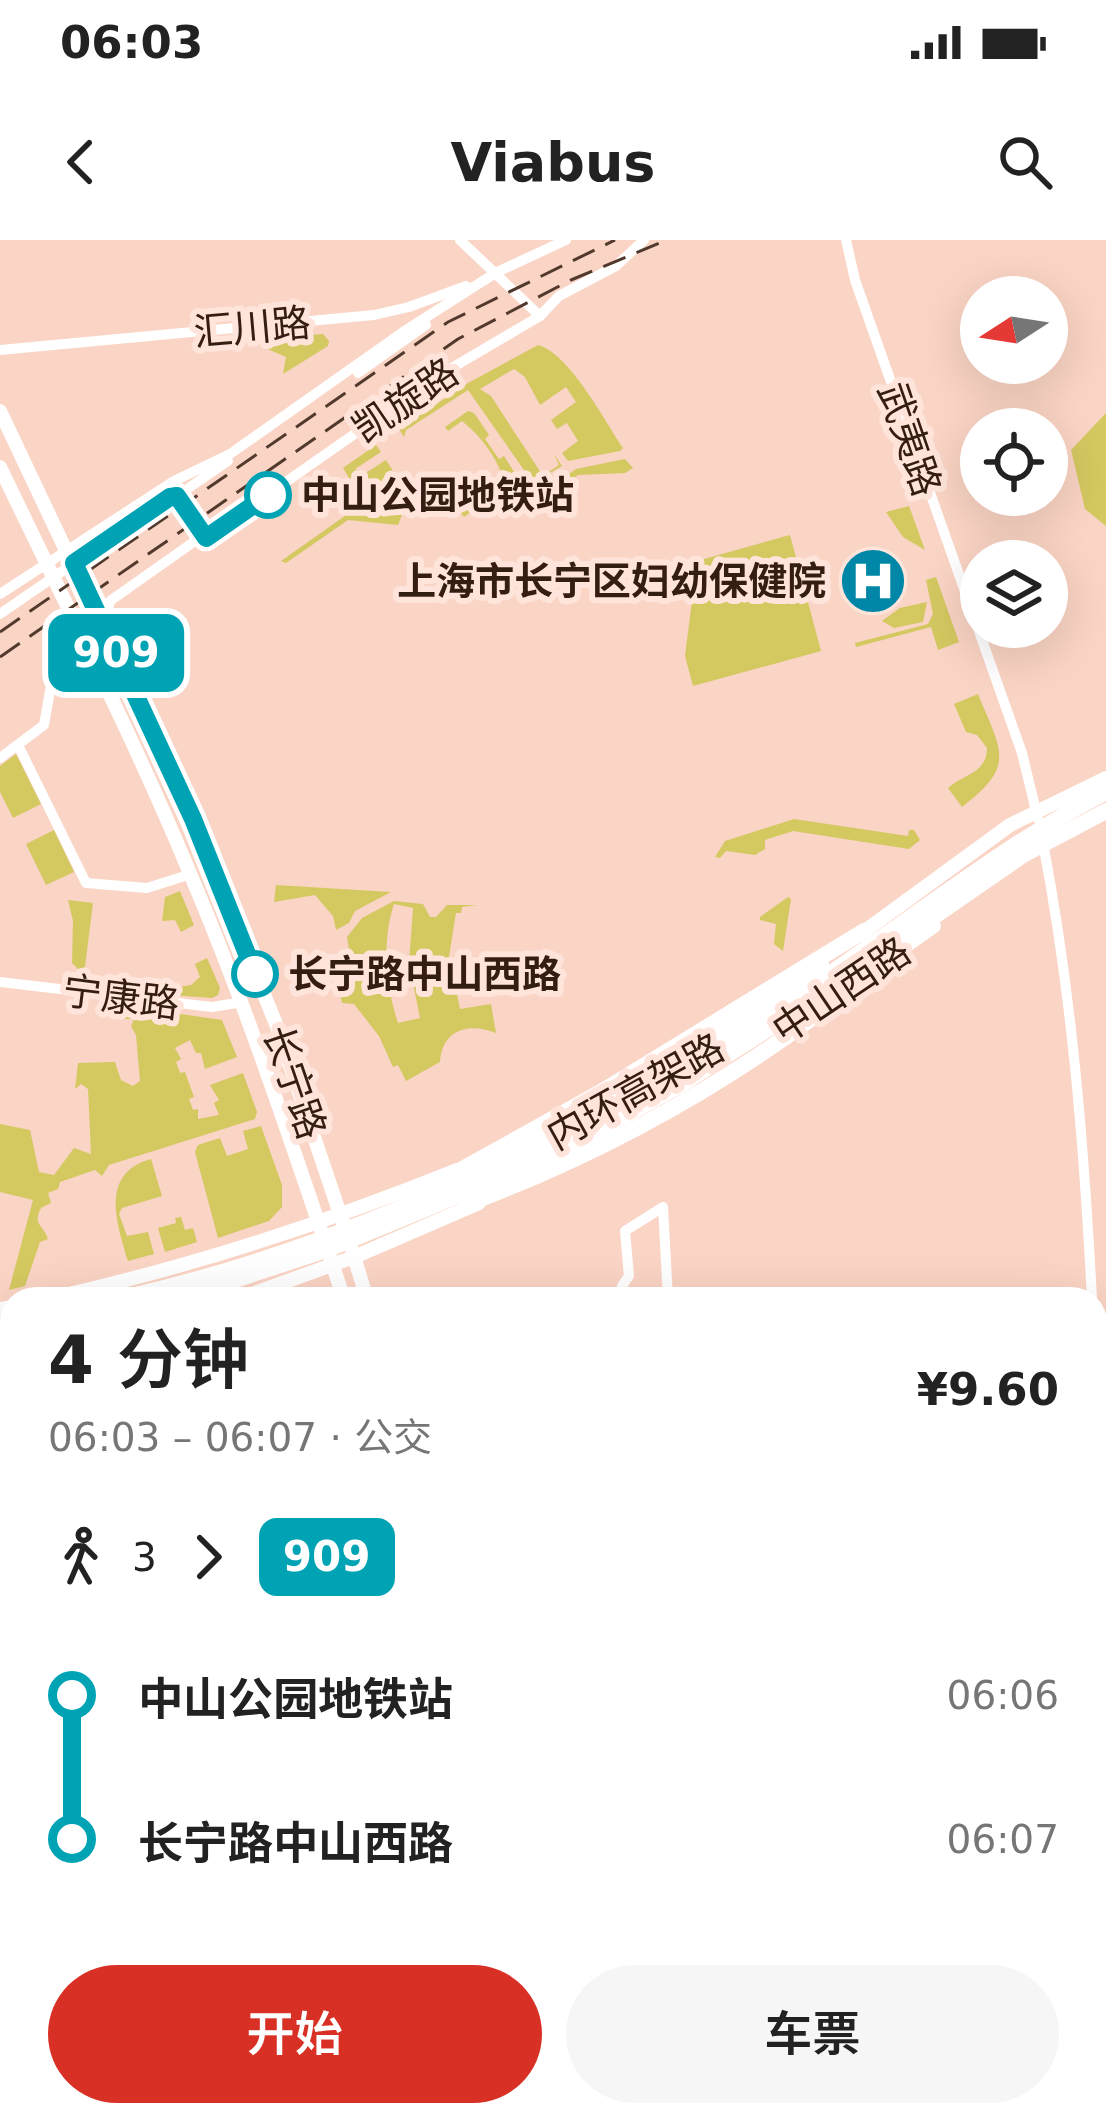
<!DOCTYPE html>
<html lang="zh">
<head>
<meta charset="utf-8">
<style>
	:root { --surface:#fff; --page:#f6f6f6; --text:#222; --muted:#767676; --accent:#d93025 }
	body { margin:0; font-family:"DejaVu Sans","Noto Sans SC",sans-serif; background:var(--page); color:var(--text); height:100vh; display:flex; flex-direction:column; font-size:45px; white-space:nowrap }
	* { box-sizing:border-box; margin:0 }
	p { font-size:39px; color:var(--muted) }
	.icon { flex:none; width:66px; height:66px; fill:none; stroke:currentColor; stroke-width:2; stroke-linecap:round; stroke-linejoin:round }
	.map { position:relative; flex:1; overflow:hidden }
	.details { position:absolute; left:0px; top:1047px; width:1107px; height:840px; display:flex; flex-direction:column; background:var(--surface); border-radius:36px 36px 0 0; box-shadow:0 12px 48px #0002 }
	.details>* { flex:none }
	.badge { padding:0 24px; border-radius:18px; font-size:42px; line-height:78px }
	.needle { width:78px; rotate:258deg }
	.tools { position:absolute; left:960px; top:36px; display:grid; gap:24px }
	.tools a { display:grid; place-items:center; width:108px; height:108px; border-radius:50%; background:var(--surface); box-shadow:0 12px 48px #0002; font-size:60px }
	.map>.badge { position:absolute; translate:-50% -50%; box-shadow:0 0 0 6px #fff }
	.legs { display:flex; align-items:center; gap:18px; height:132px; padding:0 48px; font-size:39px }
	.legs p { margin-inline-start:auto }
	.headline { display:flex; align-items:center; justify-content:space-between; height:204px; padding:0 48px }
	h1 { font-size:66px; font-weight:600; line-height:90px }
	.action { display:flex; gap:24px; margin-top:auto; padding:24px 48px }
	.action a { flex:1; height:138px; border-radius:72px; background:var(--accent); color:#fff; font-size:48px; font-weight:600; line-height:138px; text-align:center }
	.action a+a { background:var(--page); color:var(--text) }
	ul { padding:0 48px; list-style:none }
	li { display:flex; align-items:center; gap:42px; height:144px; font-size:45px }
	li i { display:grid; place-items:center; width:18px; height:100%; margin:0 15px; background:currentColor }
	li i::after { content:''; width:30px; height:30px; margin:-15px; border:9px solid; border-radius:50%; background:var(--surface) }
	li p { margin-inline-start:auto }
	li:first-child i { background:linear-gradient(#0000 50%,currentColor 0) }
	li:last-child i { background:linear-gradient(currentColor 50%,#0000 0) }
	.status { display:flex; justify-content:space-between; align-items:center; height:84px; padding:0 60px; background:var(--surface); direction:ltr }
	.status svg { height:33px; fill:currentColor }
	header { display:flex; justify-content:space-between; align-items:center; height:156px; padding:0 48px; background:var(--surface); font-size:54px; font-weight:600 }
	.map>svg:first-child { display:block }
	.green { fill:#d4c861; fill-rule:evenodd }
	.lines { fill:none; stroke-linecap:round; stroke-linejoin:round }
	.minor { stroke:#fff; stroke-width:10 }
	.major { stroke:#fff; stroke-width:14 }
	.highway { stroke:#fff; stroke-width:16 }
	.rail { stroke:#52392e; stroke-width:3; stroke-dasharray:24 12; stroke-linecap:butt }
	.line-1-casing { stroke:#fff; stroke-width:27 }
	.line-1 { stroke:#00a3b4; stroke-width:18 }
	.stop-1-dot { fill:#fff; stroke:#00a3b4; stroke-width:6 }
	.labels { text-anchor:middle; stroke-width:12; stroke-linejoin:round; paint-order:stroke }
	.street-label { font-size:39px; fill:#341d13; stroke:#fee4da }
	.stop-label { font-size:39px; font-weight:bold; fill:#341d13; stroke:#fee4da; text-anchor:start }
	.poi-label { font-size:39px; font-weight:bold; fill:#341d13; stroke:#fee4da; text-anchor:end }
</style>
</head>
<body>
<div class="status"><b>06:03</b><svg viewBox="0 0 49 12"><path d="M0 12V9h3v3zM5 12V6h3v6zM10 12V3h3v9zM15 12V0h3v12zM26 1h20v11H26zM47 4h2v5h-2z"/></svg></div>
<header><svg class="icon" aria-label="back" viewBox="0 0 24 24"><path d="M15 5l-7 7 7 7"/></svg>Viabus<svg class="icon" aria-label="search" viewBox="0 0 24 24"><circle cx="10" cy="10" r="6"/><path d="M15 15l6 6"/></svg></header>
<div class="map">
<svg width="1106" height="1887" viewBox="0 0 1106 1887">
	<rect width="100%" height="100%" fill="#fad4c4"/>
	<g class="green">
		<polygon points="323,94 329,101 328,106 283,134 286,117 256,104 257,99"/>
		<path d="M 538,105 C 569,113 605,181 623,208 L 620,211 L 568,221 L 562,213 L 578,201 L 567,183 L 557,189 L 551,180 L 576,162 L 566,147 L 540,165 L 525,137 L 514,129 L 480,149 L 491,156 L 543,236 L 559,225 L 554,214 L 562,226 L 533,243 L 468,150 L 406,190 L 404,197 L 399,189 L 468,143 Z"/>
		<path d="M 468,171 L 474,173 L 489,195 L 485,199 L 499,219 L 504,216 L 518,238 L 464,277 L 455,265 L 462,260 L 472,268 L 506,245 C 497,218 484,199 462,181 L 448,191 L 445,187 Z"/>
		<polygon points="1106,173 1106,286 1085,269 1071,210"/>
		<polygon points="376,205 381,212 355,229 364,234 386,220 409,256 398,285 348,280 286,323 281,321 349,273 336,252 331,255 325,243 337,236 364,276 381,266 386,274 392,271 383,256 366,266 343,228"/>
		<polygon points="625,219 633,228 625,233 578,235 551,254 547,249 576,229"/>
		<polygon points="909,266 925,310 903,297 886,272"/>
		<polygon points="790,295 821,411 693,446 685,416 697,321"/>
		<polygon points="936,337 959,402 938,410 931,387 856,407 855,403 928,384 933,374 926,340"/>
		<polygon points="927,362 923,382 894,388 882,381 900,368"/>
		<path d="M 978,454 C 1001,511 1017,525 962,567 L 948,548 C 964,534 987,533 987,508 L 977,495 L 966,492 L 954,464 Z"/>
		<polygon points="16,514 41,564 13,578 0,552 0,526"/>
		<polygon points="794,579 908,596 909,590 914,590 920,600 909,609 793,591 765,600 765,609 755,615 726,611 720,618 715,617 725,601"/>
		<polygon points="54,590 74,632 46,645 26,604"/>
		<polygon points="276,645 391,652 355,671 349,683 336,690 333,676 315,655 274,662"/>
		<polygon points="180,651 194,685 181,692 175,680 162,681 165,657"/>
		<polygon points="788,657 791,659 783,711 774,704 776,684 760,680 760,677"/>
		<polygon points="68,660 93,663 84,735 72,723 73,681"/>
		<path d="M 394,661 L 423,664 L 430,677 L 436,677 L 447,665 L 477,665 L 462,667 L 461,673 L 456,673 L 447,729 L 452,754 L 457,754 L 460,769 L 491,764 L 496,793 C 468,782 442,790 440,822 L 406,841 L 398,825 L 393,827 L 379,796 L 354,764 L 342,763 L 341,758 L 350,750 L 353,733 L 347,697 L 362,678 ZM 394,664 L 413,668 L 409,723 L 420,778 L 398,783 C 385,743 382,701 394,664 Z"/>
		<polygon points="207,718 220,748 218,755 212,758 171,755 172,748 191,745 200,737 195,724"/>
		<path d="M 118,765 L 222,780 L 237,817 L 205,829 L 201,813 L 196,813 L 190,800 L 175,808 L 181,819 L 176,822 L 180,833 L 185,832 L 194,857 L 189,859 L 193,870 L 198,869 L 198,879 L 219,875 L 214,863 L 219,860 L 210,845 L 243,833 L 257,872 L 255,879 L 109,925 L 102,936 L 95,930 L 60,942 L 58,949 L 48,953 L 51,963 L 41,968 C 32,985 44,986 48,999 L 40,1002 L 25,1046 L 9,1050 L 33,960 L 0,952 L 0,884 L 30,890 L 39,932 L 54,935 L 74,908 L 91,914 L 88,849 L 81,844 L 75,849 L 78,823 L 115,822 L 121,840 L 133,846 L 140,841 L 136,795 L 131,786 L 134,779 L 121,779 Z"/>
		<polygon points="261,886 282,945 282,967 269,981 218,998 195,912 198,905 220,898 227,916 248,909 243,891"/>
		<path d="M 151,919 L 162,956 L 122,968 L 119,974 L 127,996 L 148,992 L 154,1014 L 128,1021 C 117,984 99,933 151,919 Z"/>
		<polygon points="181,977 185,990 193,988 197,1002 165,1012 158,988 176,983 175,978"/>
	</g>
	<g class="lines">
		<g class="minor">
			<polyline points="460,0 540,76"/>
			<polyline points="846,0 855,40 1022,513 1038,579"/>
			<polyline points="0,110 374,75 409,67 466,46"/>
			<polyline points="358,133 426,85"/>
			<polyline points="177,256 228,221"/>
			<polyline points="0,354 174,241 230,214 403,92 497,32 566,0"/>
			<polyline points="0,374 170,257 177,256 206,298 433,139 540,76 559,56 616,26 644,0"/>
			<polyline points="103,386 110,361 195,301 206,298"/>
			<polyline points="18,505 86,643 147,648 191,634"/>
			<polyline points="0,518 44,485 57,411 82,398"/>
			<path d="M 1043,603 C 1072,755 1084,906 1092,1059"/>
			<polyline points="0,742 212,767 243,762"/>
			<polyline points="623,1059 622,1046 629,1036 625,991 663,967 668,1059"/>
			<polyline points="1095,1126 1106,1357"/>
			<polyline points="0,1134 12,1131"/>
			<polyline points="1095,1744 1106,1742"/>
			<polyline points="0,1753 12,1752"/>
			<polyline points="304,1887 306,1875"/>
			<polyline points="733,1887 734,1875"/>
			<polyline points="1007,1887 1008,1875"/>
		</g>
		<g class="major">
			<polyline points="0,171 193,579 276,784 343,983"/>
			<path d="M 0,227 C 64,361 132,494 189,631 C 239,748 280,869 321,990"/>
			<polyline points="858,696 1010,585 1106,538"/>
			<polyline points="869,732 934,686"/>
			<polyline points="590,866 625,850 822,724"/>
			<polyline points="352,1010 367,1059"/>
			<polyline points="330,1017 344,1059"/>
			<path d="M 47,1059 C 188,1028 323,984 457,930"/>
			<polyline points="238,1059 354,1017 479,963"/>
			<polyline points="0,1069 12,1067"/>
			<polyline points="0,1118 12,1116"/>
			<polyline points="368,1887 369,1875"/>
			<polyline points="391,1887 392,1875"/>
		</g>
		<g class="highway">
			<polyline points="448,937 601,852 864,691"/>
			<path d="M 467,964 C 614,909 752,830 874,730"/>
			<path d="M 118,1059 C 367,1004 598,884 810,747 C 909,682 1001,606 1106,552"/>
			<polyline points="177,1059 323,1011 498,939 601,889 682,844 816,758 1023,615 1106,571"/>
			<polyline points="0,1085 12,1083"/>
			<polyline points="0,1100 12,1098"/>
		</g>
		<g class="rail">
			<polyline points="0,392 448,82 615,0"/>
			<polyline points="0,417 458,99 571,40 667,0"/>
		</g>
	</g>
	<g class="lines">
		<defs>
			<polyline id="line-1" points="255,734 193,579 74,323 170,257 177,256 206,298 268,255"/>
		</defs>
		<use href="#line-1" class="line-1-casing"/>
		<use href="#line-1" class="line-1"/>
	</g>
	<defs>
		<symbol id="hospital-disc" viewBox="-11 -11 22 22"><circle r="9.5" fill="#0087a8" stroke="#fee4da"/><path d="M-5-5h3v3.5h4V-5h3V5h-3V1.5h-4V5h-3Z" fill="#fff"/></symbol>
	</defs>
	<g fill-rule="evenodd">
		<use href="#hospital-disc" x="835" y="303" width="76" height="76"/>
	</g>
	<g class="stop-1-dot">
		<circle cx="268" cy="255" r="21"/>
		<circle cx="255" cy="734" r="21"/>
	</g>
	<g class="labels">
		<g class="street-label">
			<text transform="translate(252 87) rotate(-5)" y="14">汇川路</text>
			<text transform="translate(405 160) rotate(-34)" y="14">凯旋路</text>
			<text transform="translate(910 199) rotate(71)" y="14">武夷路</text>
			<text transform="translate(841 750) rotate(-34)" y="14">中山西路</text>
			<text transform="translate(121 757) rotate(7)" y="14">宁康路</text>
			<text transform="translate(295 842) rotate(71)" y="14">长宁路</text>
			<text transform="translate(635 851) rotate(-29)" y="14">内环高架路</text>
		</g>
		<g class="stop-label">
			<text x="301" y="269">中山公园地铁站</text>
			<text x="288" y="748">长宁路中山西路</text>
		</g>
		<g class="poi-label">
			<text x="826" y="355">上海市长宁区妇幼保健院</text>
		</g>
	</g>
</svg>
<div class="tools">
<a><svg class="needle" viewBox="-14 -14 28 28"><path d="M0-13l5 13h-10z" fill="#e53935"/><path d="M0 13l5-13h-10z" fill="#767676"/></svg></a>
<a><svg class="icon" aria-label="locate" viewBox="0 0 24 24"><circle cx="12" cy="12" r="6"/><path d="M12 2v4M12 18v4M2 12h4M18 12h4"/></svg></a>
<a><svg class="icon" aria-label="layers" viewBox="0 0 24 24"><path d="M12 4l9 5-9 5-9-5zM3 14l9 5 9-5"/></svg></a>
</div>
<b class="badge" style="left:116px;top:413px;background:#00a3b4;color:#fff">909</b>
<section class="details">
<div class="headline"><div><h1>4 分钟</h1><p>06:03 – 06:07 · 公交</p></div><b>¥9.60</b></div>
<div class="legs"><svg class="icon" aria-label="walk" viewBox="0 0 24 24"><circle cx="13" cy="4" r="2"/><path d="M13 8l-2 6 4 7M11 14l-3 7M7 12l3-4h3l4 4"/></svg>3<svg class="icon" aria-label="forward" viewBox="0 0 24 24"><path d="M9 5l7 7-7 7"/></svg><b class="badge" style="background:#00a3b4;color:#fff">909</b></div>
<ul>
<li><i style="color:#00a3b4"></i><b>中山公园地铁站</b><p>06:06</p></li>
<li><i style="color:#00a3b4"></i><b>长宁路中山西路</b><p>06:07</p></li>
</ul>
<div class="action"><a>开始</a><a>车票</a></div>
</section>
</div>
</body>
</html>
